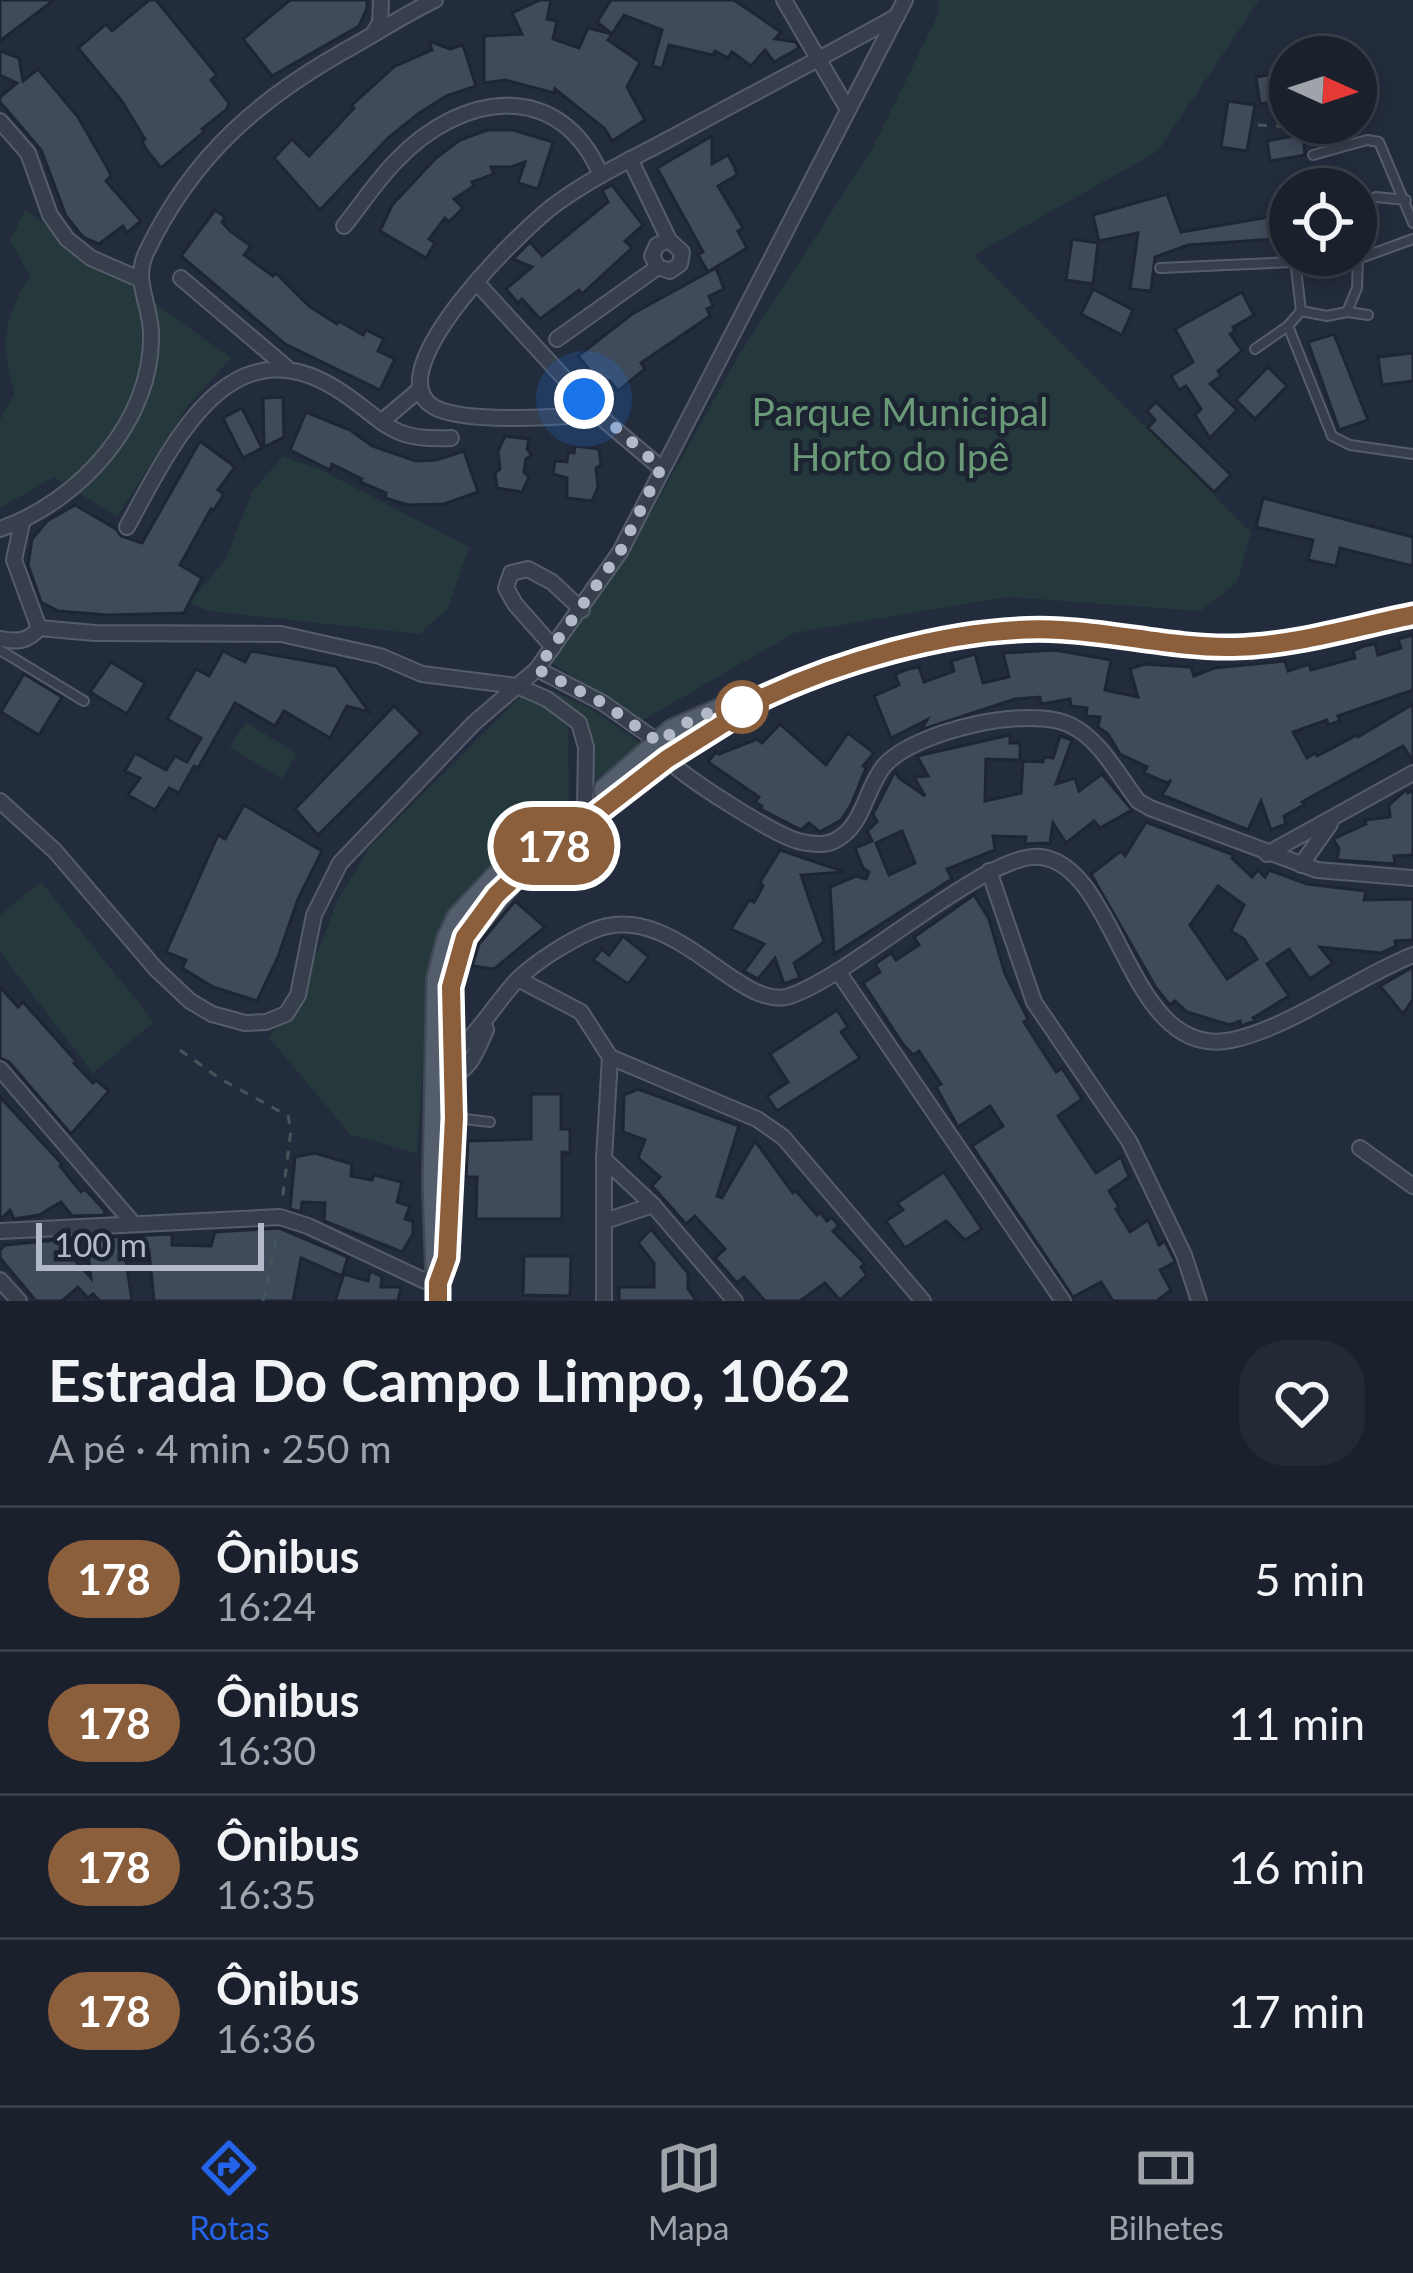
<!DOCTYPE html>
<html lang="pt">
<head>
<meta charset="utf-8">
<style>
	:root { --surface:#1a212d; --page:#232935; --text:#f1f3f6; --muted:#9fa3aa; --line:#383e49; --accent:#2563eb }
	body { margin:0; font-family:Lato,sans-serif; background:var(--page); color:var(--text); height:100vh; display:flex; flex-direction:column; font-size:45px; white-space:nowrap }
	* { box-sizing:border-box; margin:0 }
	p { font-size:39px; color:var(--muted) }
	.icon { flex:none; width:66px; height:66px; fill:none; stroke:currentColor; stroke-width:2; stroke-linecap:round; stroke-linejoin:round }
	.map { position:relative; height:1301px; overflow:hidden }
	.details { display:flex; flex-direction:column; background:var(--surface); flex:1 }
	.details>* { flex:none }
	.badge { padding:0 24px; border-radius:39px; font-size:42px; line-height:78px }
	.needle { width:78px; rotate:93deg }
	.controls { position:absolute; left:1269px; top:36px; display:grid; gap:24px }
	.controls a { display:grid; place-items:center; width:108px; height:108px; border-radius:50%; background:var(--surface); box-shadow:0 6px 18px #0003,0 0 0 3px var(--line); font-size:60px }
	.scale { position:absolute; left:36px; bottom:30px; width:228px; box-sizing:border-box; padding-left:12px; border:6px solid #b2b9c8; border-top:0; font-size:33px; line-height:42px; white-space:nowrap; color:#b2b9c8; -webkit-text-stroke:9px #1c2331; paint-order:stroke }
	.you { position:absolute; width:60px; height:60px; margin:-30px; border:9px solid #fff; border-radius:50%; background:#1a73e8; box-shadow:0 0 0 18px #1a73e833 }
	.map>.badge { position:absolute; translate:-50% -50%; box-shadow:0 0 0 6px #fff }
	.round { display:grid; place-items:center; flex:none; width:126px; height:126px; border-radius:48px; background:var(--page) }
	.overview { display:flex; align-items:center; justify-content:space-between; height:204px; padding:0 48px }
	h1 { font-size:57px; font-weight:700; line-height:90px }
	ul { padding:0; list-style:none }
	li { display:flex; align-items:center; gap:36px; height:144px; padding:0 48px; border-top:3px solid var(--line) }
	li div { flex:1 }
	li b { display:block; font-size:45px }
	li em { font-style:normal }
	li .badge { min-width:132px; font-weight:700; text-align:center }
	.tabs { display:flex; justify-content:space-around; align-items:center; height:168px; border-top:3px solid var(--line); background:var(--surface); font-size:33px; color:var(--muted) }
	.tabs a { display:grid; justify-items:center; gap:6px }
	.tabs .selected { color:var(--accent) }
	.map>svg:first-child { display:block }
	.green { fill:#25393d }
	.building { fill:#3f4a5b; stroke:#1e2533; stroke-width:3; fill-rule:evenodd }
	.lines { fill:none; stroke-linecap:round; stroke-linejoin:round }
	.service-casing { stroke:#555c6a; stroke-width:12 }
	.minor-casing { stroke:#555c6a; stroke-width:18 }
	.primary-casing { stroke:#404755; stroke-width:26 }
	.path { stroke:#43565a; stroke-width:3; stroke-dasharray:9 9; stroke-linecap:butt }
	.service { stroke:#373e4c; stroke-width:8 }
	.minor { stroke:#373e4c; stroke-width:14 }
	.primary { stroke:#545d6c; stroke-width:21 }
	.line-casing { stroke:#fff; stroke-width:27 }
	.line { stroke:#8b5e3c; stroke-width:18 }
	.walk { stroke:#b2b9c8; stroke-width:12; stroke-dasharray:0 21.6 }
	.stop-dot { fill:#fff; stroke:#8b5e3c; stroke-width:6 }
	.labels { text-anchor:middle; stroke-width:9; stroke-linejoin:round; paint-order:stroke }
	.park-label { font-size:39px; fill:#699977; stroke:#1c2331 }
</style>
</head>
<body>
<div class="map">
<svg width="1413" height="1301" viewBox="0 0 1413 1301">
	<rect width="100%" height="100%" fill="#232c3c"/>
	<g class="green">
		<polygon points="938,0 1259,0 1158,151 974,255 1251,532 1237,582 1201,611 1008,597 794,633 643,720 551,663 650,514 739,355 871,151 939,13"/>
		<path d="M 25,210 L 231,358 L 189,404 L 117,517 L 54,477 L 0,508 L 0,420 L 15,392 C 0,345 3,318 30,276 L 10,241 Z"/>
		<polygon points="283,456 319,469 469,547 448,608 420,634 209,611 189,603 226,559 252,492"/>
		<polygon points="547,689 590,708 643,745 591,782 588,736"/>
		<polygon points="523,694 568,719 569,813 451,915 431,954 417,1153 351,1135 269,1038 319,949 337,901 369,848"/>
		<polygon points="246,722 297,754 282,779 230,747"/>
		<polygon points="41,882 154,1022 93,1073 0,952 0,915"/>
	</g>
	<g class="building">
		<polygon points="0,0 54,0 0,41"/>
		<polygon points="149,0 156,0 217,75 211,80 229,103 227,109 202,129 204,132 161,168 146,149 142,141 145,139 121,100 78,48 106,24 112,31"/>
		<polygon points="290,0 367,0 367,8 359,26 272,76 243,39"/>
		<polygon points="540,0 551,0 547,19 557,21 553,39 579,48 588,28 612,34 608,40 640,62 627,87 645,120 612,141 605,129 555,89 554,93 505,80 484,83 484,36 522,34 512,13"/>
		<polygon points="611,0 734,0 781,32 775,39 796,42 799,48 774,62 765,50 751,66 732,52 728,58 715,51 713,55 669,45 662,69 652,66 662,30 624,15 612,34 597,22"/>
		<polygon points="429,41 450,49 463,45 476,86 446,96 418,114 388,138 320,210 274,158 292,139 309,156 354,108 352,105 395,66 432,50"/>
		<polygon points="0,51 19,58 23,81 38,69 78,117 108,169 111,176 106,181 141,221 127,233 123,226 99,244 83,237 66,216 41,150 0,102 0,97 17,83 0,75"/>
		<polygon points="1290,71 1290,99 1260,104 1256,77"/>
		<polygon points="1228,101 1255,105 1247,151 1221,147"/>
		<polygon points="487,130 513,130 553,142 538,189 518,183 525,162 511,167 491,167 494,174 472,182 474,186 454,199 463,208 449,222 445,218 429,239 435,243 426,258 380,231 392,205 436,158 460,140"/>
		<polygon points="1303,134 1305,155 1270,161 1267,141"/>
		<polygon points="712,136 712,164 728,155 734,166 737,175 718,186 743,228 738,231 747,248 708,272 698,255 703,252 657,168"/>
		<polygon points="612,185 643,225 625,241 632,248 582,294 579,290 540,319 522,299 518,303 506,289 532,267 513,259 530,242 542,256 608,202 602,190"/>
		<polygon points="1167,194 1181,232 1275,216 1277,239 1188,245 1155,257 1151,291 1130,289 1138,233 1099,241 1093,215"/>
		<polygon points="215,210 225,217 222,222 230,231 251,246 244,255 273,276 276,273 309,306 337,324 339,321 363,335 366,330 384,339 378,351 395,359 380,390 285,344 181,256"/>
		<polygon points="1072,239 1098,243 1093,284 1066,280"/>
		<polygon points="716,268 724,289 709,296 713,306 707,309 710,316 641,363 645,369 618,391 610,381 603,386 578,356 632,314"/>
		<polygon points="1093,289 1133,310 1122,335 1081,314"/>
		<polygon points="1242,292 1254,315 1233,327 1235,331 1230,334 1242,351 1218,371 1221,376 1210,384 1237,410 1210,438 1195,415 1201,409 1186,386 1179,390 1171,376 1193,362 1175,329"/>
		<polygon points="1334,334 1368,420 1339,430 1308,342"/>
		<polygon points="1413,353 1413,381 1382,385 1378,357"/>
		<polygon points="1268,367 1287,386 1255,419 1236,400"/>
		<polygon points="283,397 284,437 264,447 263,398"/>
		<polygon points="1156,402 1231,475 1214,492 1148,428 1155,420 1147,411"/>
		<polygon points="242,408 262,448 243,458 223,418"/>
		<polygon points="306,412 350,430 372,446 416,461 436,460 464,451 478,492 444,504 408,505 385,498 386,493 360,482 362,479 332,464 330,470 290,450"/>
		<polygon points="505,436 529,439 527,449 532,455 526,459 524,472 529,477 522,492 497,488 495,473 500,469 498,451"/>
		<polygon points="200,441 235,467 218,490 224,494 213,511 211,509 180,565 202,578 184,613 108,615 58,611 41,602 28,565 32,539 47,521 75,505 116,529 121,536 142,543"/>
		<polygon points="575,446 599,449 601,465 596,468 598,487 592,501 567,498 567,478 553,474 555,461 567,462 568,452 574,453"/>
		<polygon points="1263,498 1413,537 1413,566 1340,548 1336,566 1308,560 1313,540 1256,527"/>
		<polygon points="1413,635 1413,690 1338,716 1340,721 1328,725 1327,720 1293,732 1307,758 1315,753 1317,756 1357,735 1358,737 1413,704 1413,761 1403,746 1302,802 1304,805 1284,816 1286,824 1271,830 1261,801 1248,830 1162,795 1171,780 1167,783 1144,773 1147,767 1120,754 1108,734 1098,727 1100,717 1086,716 1087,708 1071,706 1070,699 1041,704 1040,697 1015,699 921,730 927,720 891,738 874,696 899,685 895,674 908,669 919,667 924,682 954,671 951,661 975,654 983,683 1009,677 1003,653 1055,650 1111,660 1105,690 1138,697 1130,669 1144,664 1191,667 1194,676 1214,668 1285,661 1288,671 1309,664 1311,670 1355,658 1353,651 1364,646 1375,644 1378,655 1401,648 1398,639"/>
		<polygon points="223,651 245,662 251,651 336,666 369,712 347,706 330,738 284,711 275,726 235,703 198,768 194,766 179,793 169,788 155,810 128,795 140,778 125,771 135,753 166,770 175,756 187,762 201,738 167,719 196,669 209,676"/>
		<polygon points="111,662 145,683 127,714 90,692"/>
		<polygon points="24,674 62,697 39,735 1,712"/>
		<polygon points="394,706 421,733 318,835 295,809"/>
		<polygon points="780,724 826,765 848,733 874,753 863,766 866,768 851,805 841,820 820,832 809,823 801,830 760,809 762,806 755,802 759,797 708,762 716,752 719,754 757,739 762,743"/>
		<path d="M 1010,735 L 1010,743 L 1020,743 L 1020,760 L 986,759 L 985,801 L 1021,793 L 1023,761 L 1043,762 L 1044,757 L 1053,758 L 1060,736 L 1072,740 L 1056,784 L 1075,778 L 1079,791 L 1102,774 L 1132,810 L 1100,828 L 1094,821 L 1066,843 L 1053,823 L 1050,843 L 1025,844 L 1026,837 L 993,836 L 995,850 L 947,869 L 952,879 L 834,954 L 830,887 L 856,876 L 866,879 L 869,872 L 863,868 L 855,848 L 872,841 L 867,831 L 877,822 L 873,814 L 895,771 L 899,778 L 925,796 L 914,777 L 928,776 L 917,756 ZM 902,831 L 915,863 L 889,875 L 876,843 Z"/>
		<polygon points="1406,790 1408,793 1413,790 1413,855 1394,856 1395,864 1337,860 1339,848 1333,839 1366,824 1365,820 1390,817 1389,805"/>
		<polygon points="244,805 322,851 298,899 278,957 257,1001 213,987 182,968 186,960 166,952 218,835 225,839"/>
		<path d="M 1146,822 L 1234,855 L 1232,858 L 1252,877 L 1258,870 L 1265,877 L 1269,870 L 1307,884 L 1366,891 L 1364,900 L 1413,899 L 1413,940 L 1395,941 L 1396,946 L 1381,953 L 1320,947 L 1333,963 L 1310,979 L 1289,949 L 1267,964 L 1289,996 L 1253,1018 L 1255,1021 L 1241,1026 L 1240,1021 L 1230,1025 L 1187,1012 L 1175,1001 L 1170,1005 L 1156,988 L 1091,874 L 1121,851 L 1125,856 ZM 1218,886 L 1244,905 L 1231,931 L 1244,939 L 1257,959 L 1227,979 L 1190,925 Z"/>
		<polygon points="780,850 845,872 801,875 824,942 794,963 800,978 784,984 775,958 758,979 744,971 764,944 731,929 749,900 754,902 763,886 760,882"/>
		<polygon points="974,895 989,919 1005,974 1028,1019 1024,1022 1056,1072 1062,1068 1082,1099 1058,1116 1096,1173 1121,1157 1129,1177 1109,1191 1119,1207 1116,1209 1130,1232 1148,1220 1159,1245 1165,1241 1174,1259 1175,1262 1160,1270 1171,1290 1157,1301 1113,1301 1101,1282 1073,1297 972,1146 1003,1126 990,1106 958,1127 936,1087 941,1084 919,1051 913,1055 902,1043 863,983 880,972 875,964 891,953 896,960 919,945 914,937"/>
		<polygon points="515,901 545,927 494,969 472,966 479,944"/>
		<polygon points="623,936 649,957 628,984 593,960 602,949 609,955"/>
		<polygon points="1413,967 1413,999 1403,1014 1380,986"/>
		<polygon points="0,987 18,1007 23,1002 76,1061 74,1063 93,1083 96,1080 109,1091 71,1134 9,1062 0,1058"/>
		<polygon points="837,1010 848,1027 841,1032 860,1058 777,1111 767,1096 788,1082 770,1054"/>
		<polygon points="638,1089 739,1126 717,1196 722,1198 755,1141 793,1193 796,1191 817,1215 820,1212 827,1221 832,1217 839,1226 833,1231 865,1264 861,1267 867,1275 840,1300 825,1283 800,1301 765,1301 744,1277 737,1283 715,1258 725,1249 695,1216 686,1224 652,1186 660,1177 638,1158 645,1140 623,1132 624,1095"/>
		<polygon points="531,1094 561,1094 561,1129 570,1129 570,1153 562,1152 562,1219 476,1219 477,1177 466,1177 468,1141 531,1139"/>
		<polygon points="0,1097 62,1164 60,1166 81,1192 85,1189 105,1211 104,1215 72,1216 61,1202 39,1215 14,1219 10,1210 0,1220"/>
		<polygon points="315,1153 352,1164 351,1176 372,1180 374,1175 402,1182 397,1202 410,1206 405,1219 413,1221 413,1234 402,1252 324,1221 325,1203 302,1202 301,1212 290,1209 295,1157"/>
		<polygon points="944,1172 982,1229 965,1240 946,1221 905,1248 886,1221 903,1210 897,1203"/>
		<polygon points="279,1228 348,1257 342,1276 301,1258 293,1301 154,1301 149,1251 125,1254 132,1301 100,1301 93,1294 88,1298 78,1287 62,1301 36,1301 0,1258 0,1250 5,1245 57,1240 91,1278 86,1238 172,1234 172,1245 211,1246 215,1232"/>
		<polygon points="651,1229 688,1273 688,1289 697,1301 619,1301 619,1287 654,1287 654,1263 638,1243"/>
		<polygon points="524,1256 571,1256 570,1296 523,1295"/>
		<polygon points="370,1271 382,1277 381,1287 401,1287 398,1301 335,1301 344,1274 368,1281"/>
	</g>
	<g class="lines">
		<defs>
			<g id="service">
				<polyline points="1313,155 1367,140 1379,142 1413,223"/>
				<polyline points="1376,197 1406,200"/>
				<polyline points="1358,259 1413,239"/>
				<polyline points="1160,268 1358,259 1357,288 1347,312 1327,316 1301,311 1295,260"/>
				<polyline points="1348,312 1368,315"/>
				<polyline points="1288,326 1332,436 1350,445 1413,454"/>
				<polyline points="1255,349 1288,326 1301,311"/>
				<polyline points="0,650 84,701"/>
				<polyline points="456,1118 490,1122"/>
			</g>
			<g id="minor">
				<polyline points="784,0 847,108"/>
				<polyline points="373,34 380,23 381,0"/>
				<polyline points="0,121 28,153 50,215 67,239 91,258 139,279"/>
				<polyline points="630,159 669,240 682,252 680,264 670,271 658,267 652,256 657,245 669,240"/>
				<path d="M 344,226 C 361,205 377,180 397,160 C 461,93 559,77 601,175"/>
				<polyline points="181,278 286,367"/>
				<polyline points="478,284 597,414 661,468"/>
				<polyline points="557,339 658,267"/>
				<path d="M 597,414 C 561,417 464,424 434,407 C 373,373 527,223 560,201 C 595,176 634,158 671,138 C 746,97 822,58 897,16"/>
				<polyline points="381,422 419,390"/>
				<polyline points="22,523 14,560 39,628"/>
				<path d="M 127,527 C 172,445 230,316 343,393 C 388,424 391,441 451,438"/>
				<path d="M 0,529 C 79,502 154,420 151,332 C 150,303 133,281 146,253 C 193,154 262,96 355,45 C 382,30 407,13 435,0"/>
				<path d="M 0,639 C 17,642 28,642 39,628 L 95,633 L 281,634 L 380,656 L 422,674 L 517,686 L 547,699 L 579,723 L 586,747 L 585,807"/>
				<polyline points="553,647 515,604 506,588 511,573 528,569 552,582 582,610"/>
				<polyline points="537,669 603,703 660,743 659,747"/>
				<path d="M 667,759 C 685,778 773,834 798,841 C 810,844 824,846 834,841 C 864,827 865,789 884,766 C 914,731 1031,704 1072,726 C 1100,740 1119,776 1138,801 L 1150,808 L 1317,870 L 1413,878"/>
				<polyline points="0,801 55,851 156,969 190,1001 212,1014 245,1023 266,1022 286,1014 298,995 314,915 340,863 474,723 537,669 620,552 905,0"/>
				<polyline points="1267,854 1413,773"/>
				<polyline points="1301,865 1330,824"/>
				<polyline points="989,871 1034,1002 1129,1141 1184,1255 1199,1301"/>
				<polyline points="839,973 1063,1301"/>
				<polyline points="518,979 581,1012 610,1057 757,1119 783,1137 923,1301"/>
				<path d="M 451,1055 C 477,1036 494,1005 516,981 C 535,962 567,942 592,931 C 672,896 738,1013 790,996 C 855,974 988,850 1041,857 C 1120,867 1127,1062 1232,1040 C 1292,1027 1355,978 1413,955"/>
				<polyline points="0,1069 132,1222"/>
				<path d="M 447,1077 C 470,1073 477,1050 486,1030 L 484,1023"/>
				<polyline points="1360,1148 1413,1186"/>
				<polyline points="604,1159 653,1205 735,1301"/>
				<polyline points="605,1221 653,1205"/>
				<polyline points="0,1231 280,1217 308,1226 425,1281 438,1283"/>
				<polyline points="0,1280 19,1301"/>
				<polyline points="604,1301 604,1159 610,1057"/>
			</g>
			<g id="primary">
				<polyline points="605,790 672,731 725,708 733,710"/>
				<path d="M 438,1283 L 447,1258 L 454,1118 L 451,987 L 465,937 L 518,874 L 667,759 L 729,720 L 736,711 C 826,664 958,624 1061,630 C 1118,633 1175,648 1233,647 C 1294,646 1354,627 1413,615"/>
				<polyline points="438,1301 434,1182 438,979 448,939 458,918 496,877"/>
			</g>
		</defs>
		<use href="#service" class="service-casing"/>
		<use href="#minor" class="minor-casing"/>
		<use href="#primary" class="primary-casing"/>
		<g class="path">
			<polyline points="1258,125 1297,127 1318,140"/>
			<polyline points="180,1050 219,1078 288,1116 291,1130 282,1202"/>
			<polyline points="263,1301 278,1230"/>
		</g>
		<use href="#service" class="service"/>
		<use href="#minor" class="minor"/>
		<use href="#primary" class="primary"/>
	</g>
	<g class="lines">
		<defs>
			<path id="line" d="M 438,1301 L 438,1283 L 447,1258 L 454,1118 L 451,987 L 465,937 L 496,895 L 518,874 L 667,759 L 729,720 L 736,711 C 826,664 958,624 1061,630 C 1118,633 1175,648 1233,647 C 1294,646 1354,627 1413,615"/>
		</defs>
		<use href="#line" class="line-casing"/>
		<use href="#line" class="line"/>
		<path class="walk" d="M 584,399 L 661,468 L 620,552 L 537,669 L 603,703 L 660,743 C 677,726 711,705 736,711 L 742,707"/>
	</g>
	<circle class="stop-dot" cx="742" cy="707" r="24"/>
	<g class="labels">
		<g class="park-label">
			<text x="900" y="426">Parque Municipal<tspan x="900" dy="45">Horto do Ipê</tspan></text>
		</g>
	</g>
</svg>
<div class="controls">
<a><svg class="needle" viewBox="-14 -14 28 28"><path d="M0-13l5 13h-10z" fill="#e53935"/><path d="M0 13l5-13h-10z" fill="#9fa3aa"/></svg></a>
<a><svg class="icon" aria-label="locate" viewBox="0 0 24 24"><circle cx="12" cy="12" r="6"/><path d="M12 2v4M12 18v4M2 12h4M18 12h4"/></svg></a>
</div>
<div class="scale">100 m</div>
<div class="you" style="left:584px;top:399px"></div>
<b class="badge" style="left:554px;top:846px;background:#8b5e3c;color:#fff">178</b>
</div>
<section class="details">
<div class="overview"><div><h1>Estrada Do Campo Limpo, 1062</h1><p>A pé · 4 min · 250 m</p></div><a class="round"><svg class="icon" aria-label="heart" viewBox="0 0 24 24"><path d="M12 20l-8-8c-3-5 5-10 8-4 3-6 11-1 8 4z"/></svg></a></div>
<ul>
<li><span class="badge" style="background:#8b5e3c;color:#fff">178</span><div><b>Ônibus</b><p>16:24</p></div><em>5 min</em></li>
<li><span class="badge" style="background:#8b5e3c;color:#fff">178</span><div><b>Ônibus</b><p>16:30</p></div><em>11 min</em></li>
<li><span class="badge" style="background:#8b5e3c;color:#fff">178</span><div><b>Ônibus</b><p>16:35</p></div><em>16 min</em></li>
<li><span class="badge" style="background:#8b5e3c;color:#fff">178</span><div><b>Ônibus</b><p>16:36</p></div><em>17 min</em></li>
</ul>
</section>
<nav class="tabs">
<a class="selected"><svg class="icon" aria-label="directions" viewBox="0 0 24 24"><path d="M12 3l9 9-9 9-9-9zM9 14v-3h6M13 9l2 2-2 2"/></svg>Rotas</a>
<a><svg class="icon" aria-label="map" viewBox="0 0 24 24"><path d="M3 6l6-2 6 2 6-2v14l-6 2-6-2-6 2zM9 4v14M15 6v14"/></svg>Mapa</a>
<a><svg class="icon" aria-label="tickets" viewBox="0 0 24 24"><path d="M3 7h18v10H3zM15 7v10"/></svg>Bilhetes</a>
</nav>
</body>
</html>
